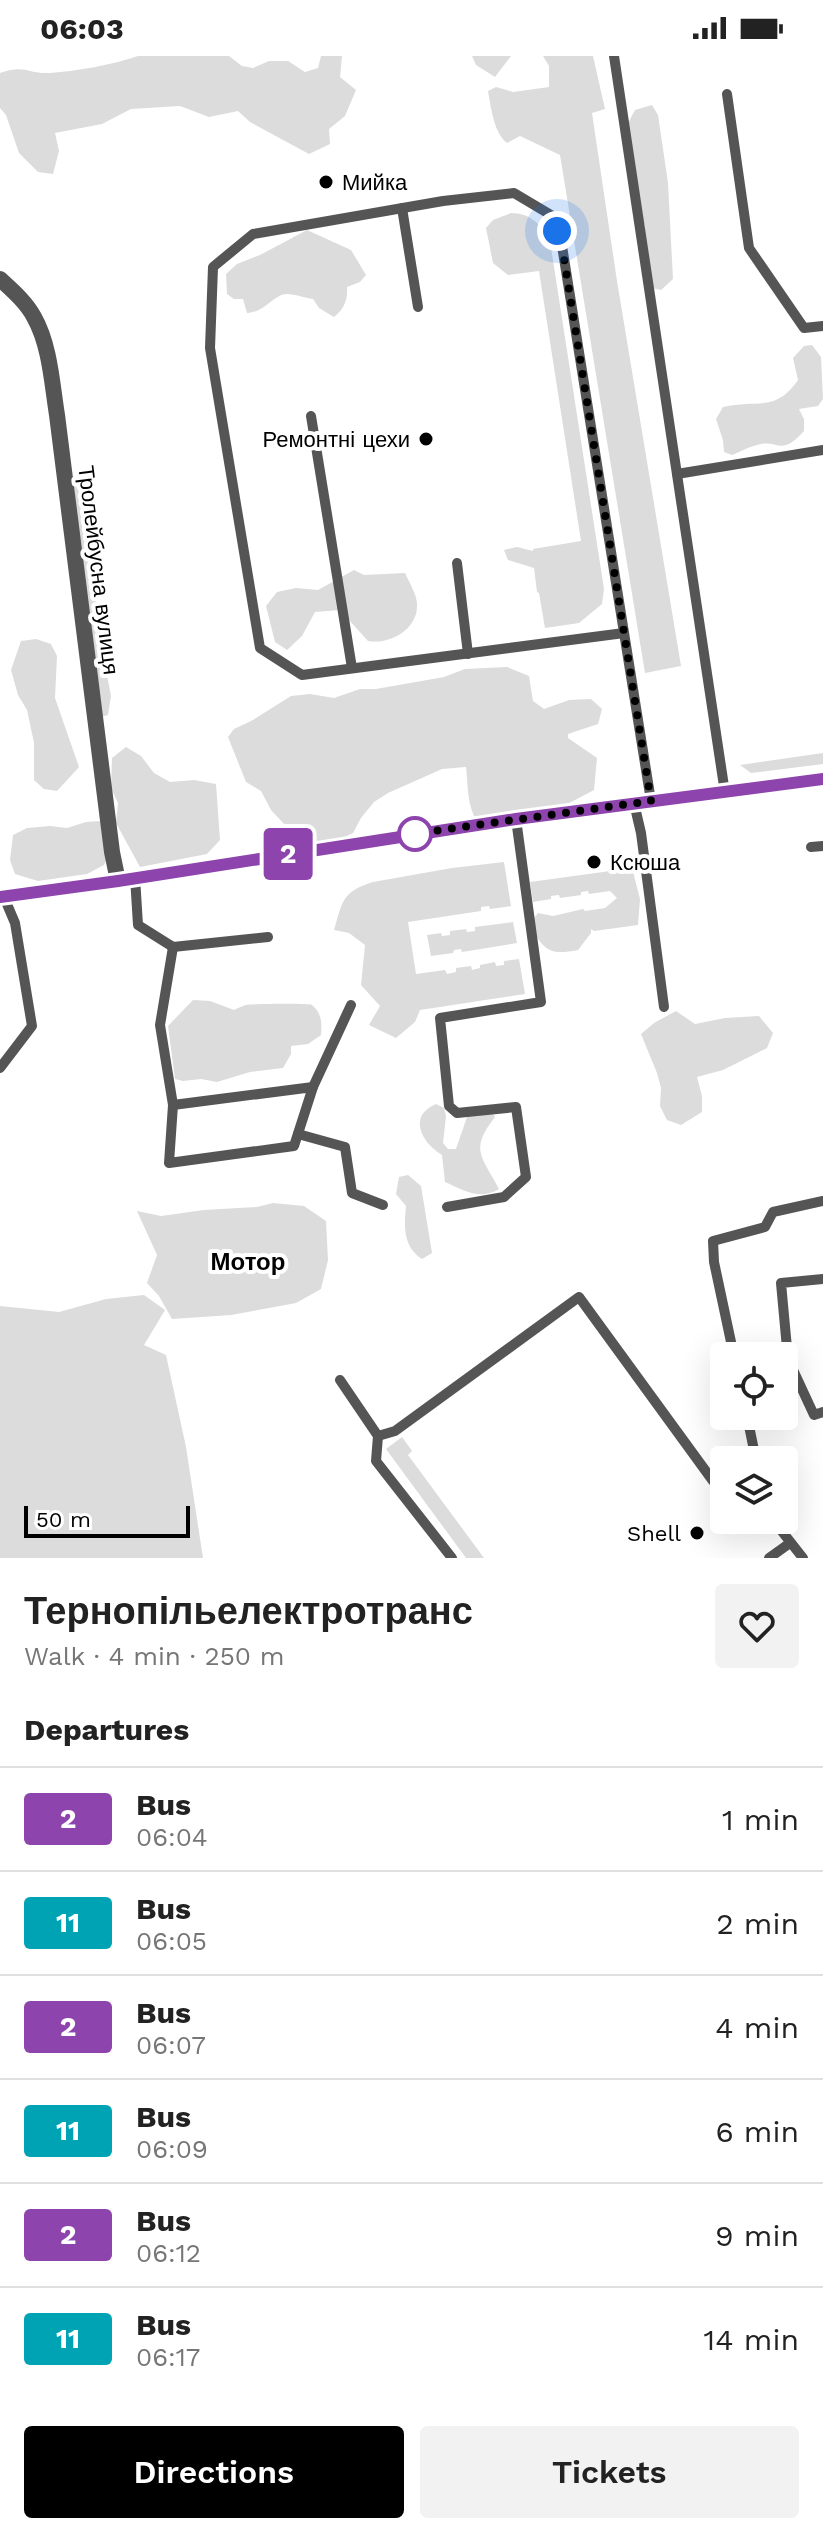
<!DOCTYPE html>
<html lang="en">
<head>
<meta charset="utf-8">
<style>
	:root { --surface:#fff; --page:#f2f2f2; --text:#222; --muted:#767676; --line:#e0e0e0; --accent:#000 }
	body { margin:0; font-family:"Work Sans",sans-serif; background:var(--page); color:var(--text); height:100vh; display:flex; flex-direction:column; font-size:30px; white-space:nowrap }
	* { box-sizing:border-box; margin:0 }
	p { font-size:26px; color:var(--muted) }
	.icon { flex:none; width:44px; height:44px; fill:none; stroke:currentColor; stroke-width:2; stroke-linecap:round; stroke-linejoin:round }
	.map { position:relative; height:1502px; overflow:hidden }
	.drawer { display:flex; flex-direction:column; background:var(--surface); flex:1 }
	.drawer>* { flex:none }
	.badge { padding:0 16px; border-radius:6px; font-size:28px; line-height:52px }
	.fabs { position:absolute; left:710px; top:1286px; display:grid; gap:16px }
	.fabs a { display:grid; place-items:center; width:88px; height:88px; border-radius:8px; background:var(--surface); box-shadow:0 8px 32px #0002; font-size:40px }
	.scale { position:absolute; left:24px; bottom:20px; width:166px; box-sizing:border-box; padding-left:8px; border:4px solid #000; border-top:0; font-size:22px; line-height:28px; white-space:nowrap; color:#000; -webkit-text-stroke:6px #fff; paint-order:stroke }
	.you { position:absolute; width:40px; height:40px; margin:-20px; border:6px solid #fff; border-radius:50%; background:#1a73e8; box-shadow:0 0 0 12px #1a73e833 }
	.map>.badge { position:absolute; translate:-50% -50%; box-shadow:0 0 0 4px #fff }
	h2 { padding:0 24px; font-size:30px; line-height:72px }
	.round { display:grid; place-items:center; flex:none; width:84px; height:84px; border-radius:8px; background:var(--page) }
	.overview { display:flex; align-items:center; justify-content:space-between; height:136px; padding:0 24px }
	h1 { font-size:38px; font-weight:600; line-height:60px }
	.primary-button { display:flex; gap:16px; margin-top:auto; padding:16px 24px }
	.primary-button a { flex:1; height:92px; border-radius:8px; background:var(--accent); color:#fff; font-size:32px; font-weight:600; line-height:92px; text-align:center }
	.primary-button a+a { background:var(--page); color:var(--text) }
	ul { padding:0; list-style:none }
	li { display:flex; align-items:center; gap:24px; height:104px; padding:0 24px; border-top:2px solid var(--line) }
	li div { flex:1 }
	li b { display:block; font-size:30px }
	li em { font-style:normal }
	li .badge { min-width:88px; font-weight:700; text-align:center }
	.status { display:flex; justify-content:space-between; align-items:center; height:56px; padding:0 40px; background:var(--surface); direction:ltr }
	.status svg { height:22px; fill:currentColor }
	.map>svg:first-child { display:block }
	.green { fill:#dcdcdc }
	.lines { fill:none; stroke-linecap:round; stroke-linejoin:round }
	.lane { stroke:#555; stroke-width:10 }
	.street { stroke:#555; stroke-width:16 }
	.line-casing { stroke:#fff; stroke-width:18 }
	.line { stroke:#8e44ad; stroke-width:12 }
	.walk { stroke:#000; stroke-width:8; stroke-dasharray:0 14.4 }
	.poi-dot { fill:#000; stroke:#fff; stroke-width:3 }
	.stop-dot { fill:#fff; stroke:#8e44ad; stroke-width:4 }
	.labels { text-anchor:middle; stroke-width:8; stroke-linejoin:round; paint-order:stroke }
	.poi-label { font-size:22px; fill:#000; stroke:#fff; text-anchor:start }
	.street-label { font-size:22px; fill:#000; stroke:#fff }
	.neighbourhood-label { font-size:24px; font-weight:bold; fill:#000; stroke:#fff }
</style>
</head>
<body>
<div class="status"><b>06:03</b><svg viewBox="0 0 49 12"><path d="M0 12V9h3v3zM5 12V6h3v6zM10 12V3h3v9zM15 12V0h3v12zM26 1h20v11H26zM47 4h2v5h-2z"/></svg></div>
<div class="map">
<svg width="823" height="1502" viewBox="0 0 823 1502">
	<rect width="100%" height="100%" fill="#fff"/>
	<g class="green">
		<path d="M 138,0 L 229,0 L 242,10 L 253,12 L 269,5 L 288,5 L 305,16 L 318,12 L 321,0 L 342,0 L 340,21 L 356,34 L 345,60 L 329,73 L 330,88 L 309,98 L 250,66 L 238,55 L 209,61 L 180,50 L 131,53 L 102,68 L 55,77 L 59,95 L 53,118 L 38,116 L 19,97 L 6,59 L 0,52 L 0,17 C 26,8 27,18 50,17 C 78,15 111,9 138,0 Z"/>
		<polygon points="472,0 511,0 495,21 476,9"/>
		<path d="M 543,0 L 593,0 L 605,53 L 592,57 L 617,225 L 681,610 L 645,617 L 560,99 L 520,80 L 507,87 C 494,77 491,52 488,35 L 496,31 L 513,36 L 549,31 L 549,10 Z"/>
		<polygon points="652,49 658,59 668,127 673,223 661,234 651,232 644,197 645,169 636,157 626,71 635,54"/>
		<path d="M 511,157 C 530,157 541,168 550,185 L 604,533 L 602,548 L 579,567 L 545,572 L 539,537 L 537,536 L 534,512 L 508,504 L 504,494 L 517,491 L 533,495 L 533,493 L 581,485 L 539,215 L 508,219 L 493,207 L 486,172 L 493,164 Z"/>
		<path d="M 307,174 L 351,194 L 366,219 L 360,226 L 347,231 C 348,244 344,253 334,261 L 319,252 L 313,243 C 305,242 295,238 287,238 C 274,238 266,256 247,257 L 243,243 L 234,243 L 227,238 L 226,218 L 237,208 L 260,199 Z"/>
		<path d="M 812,289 L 821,301 L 823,343 L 818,350 L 799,353 L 804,363 L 804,375 C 780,402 778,382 757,389 C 748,391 740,396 732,399 L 724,396 L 723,384 L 716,363 L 723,351 C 758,343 775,357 798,324 L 793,302 L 804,290 Z"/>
		<polygon points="73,420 81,427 84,442 100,583 111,640 108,659 97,662"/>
		<path d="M 354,514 L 364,519 L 405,517 C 409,526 416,537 417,547 C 419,573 390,589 368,585 L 340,554 L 315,556 L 302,580 L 287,594 L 275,586 L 266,550 L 277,536 L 296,532 L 318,534 Z"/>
		<polygon points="36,583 51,588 57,600 55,642 79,711 57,735 44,733 34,724 34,687 27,654 18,639 11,614 21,585"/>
		<path d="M 507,611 L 529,620 L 533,645 L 544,653 L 569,644 L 591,643 L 602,653 L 598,668 L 568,678 L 568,682 L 597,702 L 594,734 L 558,753 L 489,766 L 474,760 C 467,744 468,729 466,711 L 442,713 L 388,737 L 374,746 L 361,762 L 353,777 L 334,786 L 310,786 L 285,769 L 271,754 L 261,735 L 246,726 L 228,681 L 234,673 L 253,664 L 291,640 L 310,638 L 334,642 L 360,633 L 376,633 L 444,621 L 465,613 Z"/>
		<polygon points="126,691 141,700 154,717 170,726 194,724 216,728 220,784 207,798 140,811 116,767 118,747 111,732 112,702"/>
		<polygon points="823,697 823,708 751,717 740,709"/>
		<polygon points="101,765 110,795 104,809 87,818 38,825 15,818 10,804 13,779 27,772 50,770 67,772 86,766"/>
		<path d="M 504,806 L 511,850 L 490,853 L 489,850 L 481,851 L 481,855 L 408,866 L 416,918 L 445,914 L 447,918 L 456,916 L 456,912 L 471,910 L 472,914 L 480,912 L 480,909 L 495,906 L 496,910 L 504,909 L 504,905 L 519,903 L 525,938 L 420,954 L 415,966 L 396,982 L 369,969 L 380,950 L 361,929 L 365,889 L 349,877 L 334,874 C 343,844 342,836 373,826 L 452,812 Z"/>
		<path d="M 632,812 L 640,843 L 638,869 L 594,875 L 591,873 L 591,877 L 578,894 C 548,900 544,893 529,869 L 538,857 L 553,860 L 583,853 L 585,855 L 605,852 L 617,842 L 610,835 L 589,838 L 588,835 L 581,836 L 581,839 L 560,842 L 559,839 L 551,840 L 551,843 L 533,846 L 530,826 Z"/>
		<polygon points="513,866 517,887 462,896 461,893 454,894 453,897 431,900 427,879 441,877 442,880 450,879 450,875 466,873 467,876 475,875 475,871"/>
		<path d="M 193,944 L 210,945 L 234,954 C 238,952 242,950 246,949 C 251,948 309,947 312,949 C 322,957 322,968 321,979 L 308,988 L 291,990 L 291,998 L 283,1012 L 250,1016 L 217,1026 L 201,1023 L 183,1025 L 175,1023 L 168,970 Z"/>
		<polygon points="676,955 695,968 725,962 759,960 773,977 767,992 723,1014 697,1021 702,1040 702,1056 681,1069 667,1064 660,1050 661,1032 657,1017 641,978 654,967"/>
		<path d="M 436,1048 L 444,1052 L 446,1060 L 443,1087 L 448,1093 L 456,1093 L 468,1058 L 490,1053 L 495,1061 C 469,1094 482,1100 499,1133 C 480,1145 463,1134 445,1126 L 442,1099 C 422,1087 407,1060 436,1048 Z"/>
		<path d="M 408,1119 L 421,1130 L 432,1197 L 422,1203 C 403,1191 404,1170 406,1150 L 396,1138 L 399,1121 Z"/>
		<polygon points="273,1147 304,1150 326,1165 328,1204 321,1233 296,1247 231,1259 172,1263 159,1240 147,1227 157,1199 137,1155 161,1160 204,1154 257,1151"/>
		<polygon points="144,1239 165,1254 144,1289 166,1299 186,1391 203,1502 0,1502 0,1250 59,1256 106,1243"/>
		<polygon points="402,1381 412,1395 408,1399 484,1502 466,1502 386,1393"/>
	</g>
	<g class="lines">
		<g class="lane">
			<polyline points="614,0 725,737"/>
			<polyline points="727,38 749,192 804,272 823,270"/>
			<polyline points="402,152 418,251"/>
			<polyline points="311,360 352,612"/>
			<polyline points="677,418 823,394"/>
			<polyline points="457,507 468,598"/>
			<polyline points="624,577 302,619 260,592 210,292 213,211 253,178 443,145 514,137 551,159 562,190 651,745"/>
			<polyline points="634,747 641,777 664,951"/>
			<polyline points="811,791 823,790"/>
			<polyline points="135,821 138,869 173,891 268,881"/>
			<polyline points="173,891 160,969 173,1049 313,1031 294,1090 169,1107 173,1049"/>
			<polyline points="0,1012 32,970 15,867 4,841"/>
			<polyline points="313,1031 351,949"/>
			<polyline points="298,1078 345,1091 352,1137 383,1149"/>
			<polyline points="447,1151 504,1141 526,1121 516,1051 457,1057 449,1050 440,962 541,946 516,763"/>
			<polyline points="823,1223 781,1227 788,1303 814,1359 823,1356"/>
			<polyline points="734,1300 714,1206 713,1185 765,1171 773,1156 823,1145"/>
			<polyline points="340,1324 378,1380 376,1405 452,1502"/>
			<polyline points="747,1360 756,1404"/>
			<polyline points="378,1380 395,1375 579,1241 713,1425"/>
			<polyline points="773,1464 803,1502"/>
			<polyline points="769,1502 790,1487"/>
		</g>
		<g class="street">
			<path d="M 0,223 C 12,234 26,246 34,261 C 50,289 52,328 57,359 L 112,796 L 118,825"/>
			<polyline points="0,841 118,825 516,763 823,723"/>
		</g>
	</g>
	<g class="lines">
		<defs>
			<polyline id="line" points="0,841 118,825 516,763 823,723"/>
		</defs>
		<use href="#line" class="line-casing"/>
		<use href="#line" class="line"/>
		<polyline class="walk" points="415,778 412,778 651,745 562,190 557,175"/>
	</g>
	<g class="poi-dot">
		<circle cx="326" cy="126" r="8"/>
		<circle cx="426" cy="383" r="8"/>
		<circle cx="594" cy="806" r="8"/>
		<circle cx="697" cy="1477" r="8"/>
	</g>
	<circle class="stop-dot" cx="415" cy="778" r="16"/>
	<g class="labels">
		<g class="poi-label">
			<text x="342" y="134">Мийка</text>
			<text x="410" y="391" text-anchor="end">Ремонтні цехи</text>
			<text x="610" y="814">Ксюша</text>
			<text x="681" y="1485" text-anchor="end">Shell</text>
		</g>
		<g class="street-label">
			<text transform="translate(99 514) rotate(83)" y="8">Тролейбусна вулиця</text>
		</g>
		<g class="neighbourhood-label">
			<text x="248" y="1214">Мотор</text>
		</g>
	</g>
</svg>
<div class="fabs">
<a><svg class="icon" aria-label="locate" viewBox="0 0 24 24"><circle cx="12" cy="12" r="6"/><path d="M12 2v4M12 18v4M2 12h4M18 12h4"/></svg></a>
<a><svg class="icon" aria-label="layers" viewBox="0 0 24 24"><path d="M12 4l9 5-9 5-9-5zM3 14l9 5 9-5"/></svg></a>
</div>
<div class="scale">50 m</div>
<div class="you" style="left:557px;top:175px"></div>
<b class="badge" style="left:288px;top:798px;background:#8e44ad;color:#fff">2</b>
</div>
<section class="drawer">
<div class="overview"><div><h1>Тернопільелектротранс</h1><p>Walk · 4 min · 250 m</p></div><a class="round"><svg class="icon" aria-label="heart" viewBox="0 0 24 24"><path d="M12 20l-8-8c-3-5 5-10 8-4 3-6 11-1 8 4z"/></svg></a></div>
<h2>Departures</h2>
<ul>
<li><span class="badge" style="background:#8e44ad;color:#fff">2</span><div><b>Bus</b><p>06:04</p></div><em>1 min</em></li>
<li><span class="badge" style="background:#00a3b4;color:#fff">11</span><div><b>Bus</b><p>06:05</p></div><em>2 min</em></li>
<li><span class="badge" style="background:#8e44ad;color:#fff">2</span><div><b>Bus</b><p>06:07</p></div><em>4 min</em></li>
<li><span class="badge" style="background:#00a3b4;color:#fff">11</span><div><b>Bus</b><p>06:09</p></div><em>6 min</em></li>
<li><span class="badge" style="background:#8e44ad;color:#fff">2</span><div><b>Bus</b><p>06:12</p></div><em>9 min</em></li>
<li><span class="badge" style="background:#00a3b4;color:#fff">11</span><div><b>Bus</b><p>06:17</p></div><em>14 min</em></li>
</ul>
<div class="primary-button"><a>Directions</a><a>Tickets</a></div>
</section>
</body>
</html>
